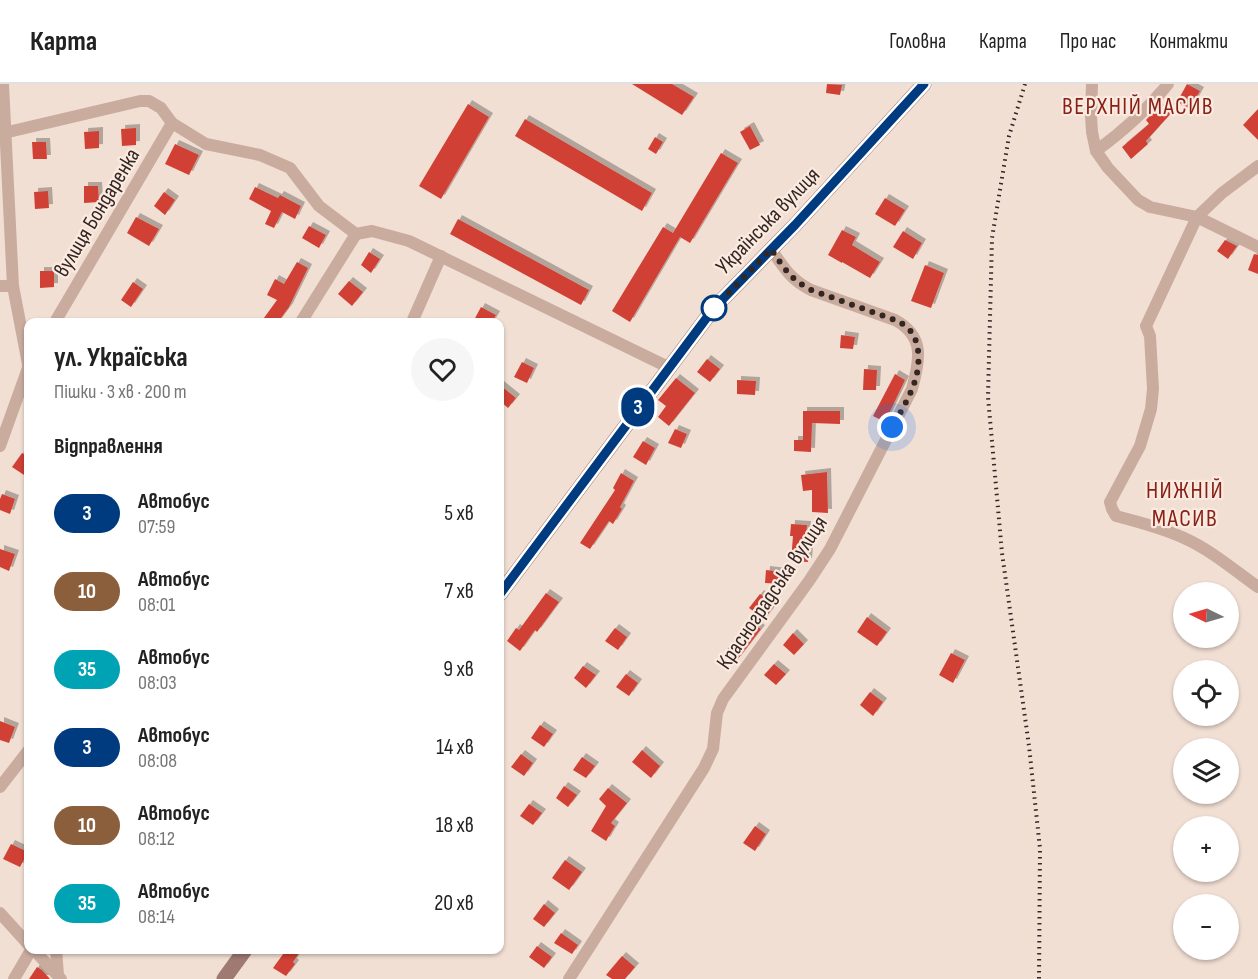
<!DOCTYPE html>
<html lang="uk">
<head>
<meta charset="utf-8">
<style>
	:root { --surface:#fff; --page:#f6f6f6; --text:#222; --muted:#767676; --line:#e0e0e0 }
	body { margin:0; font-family:"Sofia Sans Condensed",sans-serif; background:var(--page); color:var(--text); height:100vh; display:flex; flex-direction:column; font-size:22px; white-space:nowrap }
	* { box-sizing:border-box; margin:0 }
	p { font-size:20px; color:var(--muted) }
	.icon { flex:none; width:33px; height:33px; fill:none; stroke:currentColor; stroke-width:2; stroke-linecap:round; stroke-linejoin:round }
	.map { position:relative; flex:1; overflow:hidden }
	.panel { position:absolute; left:24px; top:234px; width:480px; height:636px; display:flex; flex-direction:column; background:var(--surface); border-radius:12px; box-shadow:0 2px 4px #0004 }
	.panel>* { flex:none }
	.badge { padding:0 12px; border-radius:20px; font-size:21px; line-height:39px }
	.needle { width:39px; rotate:275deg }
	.controls { position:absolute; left:1173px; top:498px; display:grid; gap:12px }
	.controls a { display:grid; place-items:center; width:66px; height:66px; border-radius:50%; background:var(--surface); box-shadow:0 2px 4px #0004; font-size:30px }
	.you { position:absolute; width:30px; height:30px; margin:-15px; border:4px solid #fff; border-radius:50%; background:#1a73e8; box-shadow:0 0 0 9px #1a73e833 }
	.map>.badge { position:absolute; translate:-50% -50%; box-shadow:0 0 0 3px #fff }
	h2 { padding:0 30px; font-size:22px; line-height:54px }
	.round { display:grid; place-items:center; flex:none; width:63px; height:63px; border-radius:32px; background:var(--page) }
	.overview { display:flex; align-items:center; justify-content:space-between; height:102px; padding:0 30px }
	h1 { font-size:28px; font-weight:700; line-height:45px }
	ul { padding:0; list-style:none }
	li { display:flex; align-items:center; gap:18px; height:78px; padding:0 30px }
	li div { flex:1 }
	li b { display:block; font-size:22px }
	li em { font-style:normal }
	li .badge { min-width:66px; font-weight:700; text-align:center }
	header { display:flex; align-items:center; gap:36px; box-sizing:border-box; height:84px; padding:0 30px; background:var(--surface); border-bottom:2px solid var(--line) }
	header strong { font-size:28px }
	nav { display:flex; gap:33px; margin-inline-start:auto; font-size:21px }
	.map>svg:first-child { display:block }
	.building { fill:#d04134; filter:url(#shadow) }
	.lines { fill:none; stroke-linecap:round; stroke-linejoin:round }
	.street { stroke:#caac9f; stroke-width:12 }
	.secondary { stroke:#9e7a71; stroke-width:15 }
	.rail { stroke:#332623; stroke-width:4; stroke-dasharray:1.5 4.5; stroke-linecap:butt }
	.line-casing { stroke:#fff; stroke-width:14 }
	.line { stroke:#003b80; stroke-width:9 }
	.walk { stroke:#332623; stroke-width:6; stroke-dasharray:0 10.8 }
	.stop-dot { fill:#fff; stroke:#003b80; stroke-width:3 }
	.labels { text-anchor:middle; stroke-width:4.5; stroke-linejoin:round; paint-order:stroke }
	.street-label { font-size:22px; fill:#332623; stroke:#faeae0 }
	.neighbourhood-label { font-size:24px; letter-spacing:1.5px; fill:#882017; stroke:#faeae0 }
</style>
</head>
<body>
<header>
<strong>Карта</strong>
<nav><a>Головна</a><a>Карта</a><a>Про нас</a><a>Контакти</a></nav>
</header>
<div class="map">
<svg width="1258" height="895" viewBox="0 0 1258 895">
	<defs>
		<filter id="shadow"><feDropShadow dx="4" dy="-4" stdDeviation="0" flood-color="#0004"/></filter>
	</defs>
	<rect width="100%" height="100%" fill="#f2dfd4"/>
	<g class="building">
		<polygon points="632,0 672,0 694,13 682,31"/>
		<polygon points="827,0 842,1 840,11 826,9"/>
		<polygon points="1187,0 1200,7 1190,25 1177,18"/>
		<polygon points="468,20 489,33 441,115 419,102"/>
		<polygon points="1158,23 1163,28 1169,23 1173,27 1146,57 1148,60 1131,75 1122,63 1149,40 1146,36"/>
		<polygon points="1258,25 1258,56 1243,41"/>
		<polygon points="525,35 652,109 642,127 515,52"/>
		<polygon points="750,42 760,61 750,66 740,48"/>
		<polygon points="136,44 136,61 122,62 121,45"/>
		<polygon points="99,47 99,64 85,65 84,48"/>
		<polygon points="655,53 663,58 656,70 648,65"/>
		<polygon points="32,58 46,58 47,75 33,75"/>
		<polygon points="175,60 199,71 189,91 165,80"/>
		<polygon points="721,69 738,79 690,159 680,153 630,238 612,227 663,143 673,149"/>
		<polygon points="84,102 98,102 99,118 84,119"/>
		<polygon points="255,103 278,114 280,111 301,122 295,135 282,128 274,144 265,140 271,127 249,115"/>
		<polygon points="48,107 49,124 35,125 34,108"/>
		<polygon points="164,108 175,116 165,131 154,122"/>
		<polygon points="885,114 905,126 895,142 875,130"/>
		<polygon points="136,133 159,145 149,162 127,149"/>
		<polygon points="458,135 589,206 581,221 450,150"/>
		<polygon points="309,142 326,151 319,164 302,154"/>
		<polygon points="842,146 856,153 852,161 880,178 870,194 842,178 842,179 828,171"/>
		<polygon points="903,147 922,159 913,175 893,163"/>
		<polygon points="1225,156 1237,162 1228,175 1217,167"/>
		<polygon points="369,168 380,175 371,189 361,181"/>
		<polygon points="1254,170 1258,171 1258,190 1248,186"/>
		<polygon points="297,178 308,184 289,223 278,238 261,238 277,216 267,211 275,195 284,200"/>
		<polygon points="925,181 944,189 931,224 911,217"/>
		<polygon points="40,187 54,187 54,203 40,204"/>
		<polygon points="349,197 363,208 352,222 338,210"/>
		<polygon points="133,198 143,205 131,223 121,216"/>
		<polygon points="481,223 496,231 492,238 480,238 474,236"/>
		<polygon points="841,251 855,253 853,265 840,264"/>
		<polygon points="707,275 720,285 710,298 697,288"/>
		<polygon points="522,278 534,284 527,299 514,293"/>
		<polygon points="864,285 877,286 876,306 863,306"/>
		<polygon points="895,290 905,296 885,338 873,332"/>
		<polygon points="676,294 695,309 669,342 658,333 666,322 658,316"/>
		<polygon points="737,296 756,297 755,311 737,310"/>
		<polygon points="500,301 516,314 508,324 500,317"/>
		<polygon points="803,327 840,327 840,340 812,339 811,368 794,367 794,356 803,356"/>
		<polygon points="675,345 687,350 681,364 668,359"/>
		<polygon points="643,357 655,364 646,381 633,373"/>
		<polygon points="22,369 28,373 28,384 24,391 12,383"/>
		<polygon points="827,388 828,429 812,428 812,406 803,407 801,391"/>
		<polygon points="621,389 634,397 620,423 622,425 613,440 609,437 590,465 580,459 615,406 613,404"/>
		<polygon points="2,410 15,415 10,430 0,426 0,415"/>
		<polygon points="791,440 807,441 805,466 809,466 808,478 791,477 793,452 790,452"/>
		<polygon points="0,465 15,470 9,487 0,483"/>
		<polygon points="766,486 783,488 782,500 765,499"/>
		<polygon points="546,509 559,518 537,548 535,546 520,567 507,557 516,544 519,546"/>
		<polygon points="760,510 775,521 758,543 761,545 737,576 726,567 756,529 749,524"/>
		<polygon points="867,533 887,548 877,562 857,548"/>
		<polygon points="615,544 627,553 618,566 605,557"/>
		<polygon points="793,549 804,560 794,571 783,561"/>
		<polygon points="951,569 965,576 953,599 939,591"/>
		<polygon points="774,580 786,590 776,601 764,591"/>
		<polygon points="583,582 596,591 586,604 574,594"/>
		<polygon points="626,590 638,599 629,612 616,603"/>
		<polygon points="870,608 883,618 873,632 860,621"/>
		<polygon points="0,637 15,643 9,659 0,656"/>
		<polygon points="540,641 553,650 544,663 531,654"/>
		<polygon points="642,666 660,682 651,694 632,678"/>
		<polygon points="521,670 533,679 524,692 511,683"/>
		<polygon points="582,673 595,682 586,694 573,686"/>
		<polygon points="564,702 577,711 568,723 556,714"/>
		<polygon points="608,704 627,719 611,739 615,742 606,757 591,747 606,722 599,715"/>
		<polygon points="529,720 542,729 533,741 520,732"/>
		<polygon points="755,742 766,750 755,767 743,759"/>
		<polygon points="11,760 28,768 20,783 3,775"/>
		<polygon points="565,776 582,788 569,806 552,794"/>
		<polygon points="544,820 555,829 544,843 533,835"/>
		<polygon points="561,849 578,861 572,870 554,859"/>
		<polygon points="537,862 552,873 544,884 529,873"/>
		<polygon points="286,866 301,866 293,878 295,880 286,892 273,884"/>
		<polygon points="622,872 635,883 625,895 612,895 606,891"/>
		<polygon points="37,883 42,886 50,895 29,895"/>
	</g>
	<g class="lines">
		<g class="street">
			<polyline points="3,0 13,202 28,280"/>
			<polyline points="1092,0 1091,32 1092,48 1096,67 1108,84 1138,116 1150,123 1197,133 1258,163"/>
			<polyline points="0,50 140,17 149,17 161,24 172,39 206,60 260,71 290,84 319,122 356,150 372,147 409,157 668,283"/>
			<path d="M 1096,67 C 1122,48 1147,26 1168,0"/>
			<path d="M 1258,82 L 1222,109 L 1197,133 L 1146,242 L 1150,252 L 1153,305 L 1151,325 L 1140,362 L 1110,418 L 1112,425 L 1116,432 C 1139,438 1162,444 1184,454 C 1211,466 1234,486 1258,503"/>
			<polyline points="0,202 13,202"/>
			<polyline points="55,238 172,39"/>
			<polyline points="301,238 356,150"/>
			<polyline points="412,238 441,172"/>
			<polyline points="0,362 28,284"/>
			<polyline points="0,703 28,667"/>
			<polyline points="0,829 28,860"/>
			<polyline points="34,866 61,895"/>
			<polyline points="56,866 58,891"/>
			<polyline points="14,895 31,866"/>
			<path d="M 569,895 L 704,684 L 713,665 L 717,629 L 723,615 L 809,497 L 830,465 L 912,305 C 920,276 925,252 895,236 L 811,206 C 790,195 784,184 771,165"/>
		</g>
		<g class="secondary">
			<polyline points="500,510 714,224 795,141 924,0"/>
			<polyline points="224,895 245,866"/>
		</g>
		<polyline class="rail" points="1025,0 1009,52 992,154 988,313 1002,469 1029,662 1040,765 1039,895"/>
	</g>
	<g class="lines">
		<defs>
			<polyline id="line" points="500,510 714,224 795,141 924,0"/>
		</defs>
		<use href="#line" class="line-casing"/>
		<use href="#line" class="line"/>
		<path class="walk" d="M 714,224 L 771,165 C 784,184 790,195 811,206 L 895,236 C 899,238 903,240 907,243 C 923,258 920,287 912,305 C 907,318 899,331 892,343"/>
	</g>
	<circle class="stop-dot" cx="714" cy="224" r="12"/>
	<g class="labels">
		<g class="street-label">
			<text transform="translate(96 128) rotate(-59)" y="8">вулиця Бондаренка</text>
			<text transform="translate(767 136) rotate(-46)" y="8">Українська вулиця</text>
			<text transform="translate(771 508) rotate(-56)" y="8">Красноградська вулиця</text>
		</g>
		<g class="neighbourhood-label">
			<text x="1138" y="30">ВЕРХНІЙ МАСИВ</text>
			<text x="1185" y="414">НИЖНІЙ<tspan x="1185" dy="28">МАСИВ</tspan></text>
		</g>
	</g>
</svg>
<div class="controls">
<a><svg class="needle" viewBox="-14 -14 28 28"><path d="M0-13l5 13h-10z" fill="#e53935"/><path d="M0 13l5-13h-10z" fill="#767676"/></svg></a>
<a><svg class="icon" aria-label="locate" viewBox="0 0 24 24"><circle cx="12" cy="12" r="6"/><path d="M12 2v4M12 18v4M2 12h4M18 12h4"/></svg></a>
<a><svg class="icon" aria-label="layers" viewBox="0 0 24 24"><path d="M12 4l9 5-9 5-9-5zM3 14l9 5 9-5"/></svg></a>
<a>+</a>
<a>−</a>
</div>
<div class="you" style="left:892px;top:343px"></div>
<b class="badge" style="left:638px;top:323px;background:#003b80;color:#fff">3</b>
<section class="panel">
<div class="overview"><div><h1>ул. Україська</h1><p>Пішки · 3 хв · 200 m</p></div><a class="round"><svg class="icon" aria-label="heart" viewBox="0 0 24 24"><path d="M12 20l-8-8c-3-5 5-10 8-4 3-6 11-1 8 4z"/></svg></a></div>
<h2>Відправлення</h2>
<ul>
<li><span class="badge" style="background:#003b80;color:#fff">3</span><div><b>Автобус</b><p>07:59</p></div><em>5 хв</em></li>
<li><span class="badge" style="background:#8b5e3c;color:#fff">10</span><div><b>Автобус</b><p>08:01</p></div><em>7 хв</em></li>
<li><span class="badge" style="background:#00a3b4;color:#fff">35</span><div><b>Автобус</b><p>08:03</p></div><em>9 хв</em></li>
<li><span class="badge" style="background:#003b80;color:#fff">3</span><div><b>Автобус</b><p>08:08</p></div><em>14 хв</em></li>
<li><span class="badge" style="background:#8b5e3c;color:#fff">10</span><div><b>Автобус</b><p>08:12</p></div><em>18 хв</em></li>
<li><span class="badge" style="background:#00a3b4;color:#fff">35</span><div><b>Автобус</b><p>08:14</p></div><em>20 хв</em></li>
</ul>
</section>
</div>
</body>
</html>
